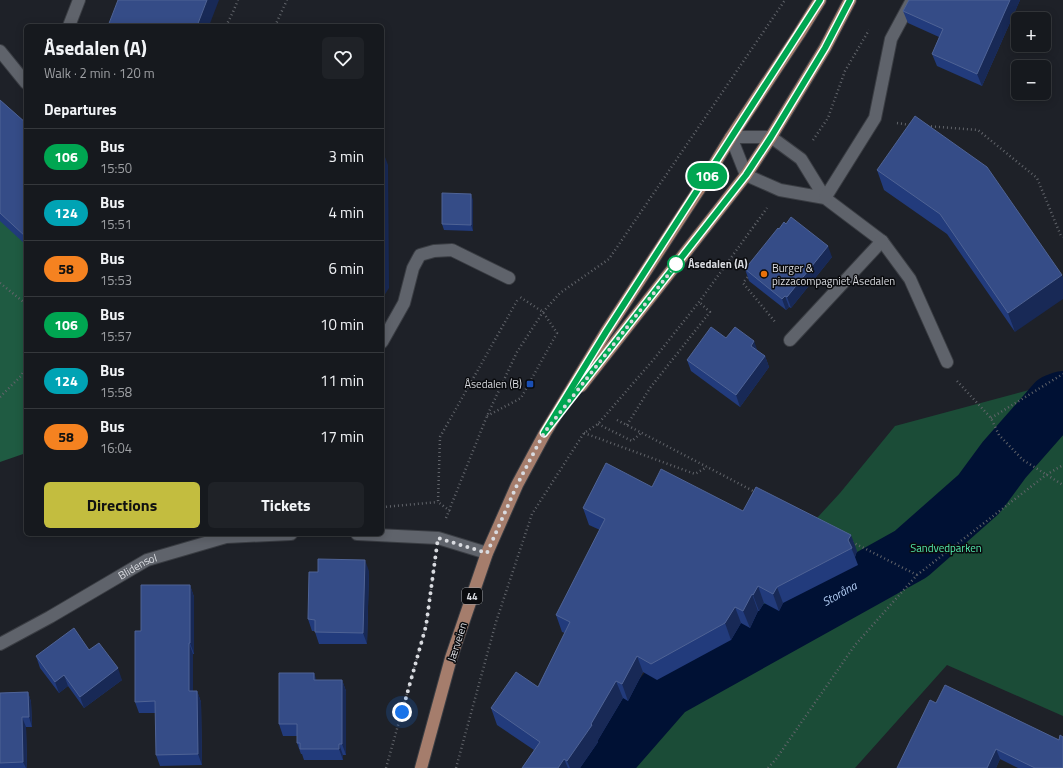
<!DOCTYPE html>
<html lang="en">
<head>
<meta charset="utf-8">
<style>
	:root { --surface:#16191e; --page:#1f2227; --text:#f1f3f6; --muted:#9ea0a4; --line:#35383c; --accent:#c3bd3f }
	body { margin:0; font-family:"Titillium Web",sans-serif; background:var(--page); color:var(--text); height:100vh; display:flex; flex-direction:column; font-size:15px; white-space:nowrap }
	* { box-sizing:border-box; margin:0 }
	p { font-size:13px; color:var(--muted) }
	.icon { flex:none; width:22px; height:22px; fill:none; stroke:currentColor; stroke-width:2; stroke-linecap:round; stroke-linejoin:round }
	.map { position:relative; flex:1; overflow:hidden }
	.side { position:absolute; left:24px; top:24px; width:360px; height:512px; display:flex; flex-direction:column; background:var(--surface); border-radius:6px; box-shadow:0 2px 10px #0003,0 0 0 1px var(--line) }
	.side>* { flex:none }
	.badge { padding:0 8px; border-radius:13px; font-size:14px; line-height:26px }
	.controls { position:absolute; left:1011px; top:12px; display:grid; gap:8px }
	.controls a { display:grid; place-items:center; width:40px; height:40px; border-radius:6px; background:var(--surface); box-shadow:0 2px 10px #0003,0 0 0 1px var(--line); font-size:20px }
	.you { position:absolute; width:20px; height:20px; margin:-10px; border:3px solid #fff; border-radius:50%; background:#1a73e8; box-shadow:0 0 0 6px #1a73e833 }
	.map>.badge { position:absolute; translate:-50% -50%; box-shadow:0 0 0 2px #fff }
	h2 { padding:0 20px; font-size:15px; line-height:36px }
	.round { display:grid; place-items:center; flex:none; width:42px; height:42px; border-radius:6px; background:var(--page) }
	.head { display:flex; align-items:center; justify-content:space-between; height:68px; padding:0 20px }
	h1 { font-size:19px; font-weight:700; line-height:30px }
	.action { display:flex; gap:8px; margin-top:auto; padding:8px 20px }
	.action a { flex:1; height:46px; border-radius:6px; background:var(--accent); color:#111; font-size:16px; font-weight:700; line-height:46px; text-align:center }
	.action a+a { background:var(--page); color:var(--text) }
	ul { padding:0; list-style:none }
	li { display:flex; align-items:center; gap:12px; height:56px; padding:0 20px; border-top:1px solid var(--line) }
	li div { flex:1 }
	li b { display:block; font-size:15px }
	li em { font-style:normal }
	li .badge { min-width:44px; font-weight:700; text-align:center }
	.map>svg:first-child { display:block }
	.green { fill:#1b4c37 }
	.forest { fill:#1f5b42 }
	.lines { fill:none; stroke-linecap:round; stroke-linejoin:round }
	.river { stroke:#001134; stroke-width:56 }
	.lane-casing { stroke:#3a3d43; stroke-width:14 }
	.street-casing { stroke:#3a3d43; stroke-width:14 }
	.primary-casing { stroke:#3a3d43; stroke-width:14 }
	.path { stroke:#61646a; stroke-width:2.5; stroke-dasharray:1 3; stroke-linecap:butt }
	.lane { stroke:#5f636b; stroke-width:12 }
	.street { stroke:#5f636b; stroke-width:12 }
	.primary { stroke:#a57d6c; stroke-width:12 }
	.wall { fill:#223b7c }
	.shaded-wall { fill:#182956 }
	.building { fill:#354c87; stroke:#4f6395 }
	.line-casing { stroke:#fff; stroke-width:9 }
	.line { stroke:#00a651; stroke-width:6 }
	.walk { stroke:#d9dbe0; stroke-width:4; stroke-dasharray:0 7.2 }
	.stop-dot { fill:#fff; stroke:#00a651; stroke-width:2 }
	.food-dot { fill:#e8710a; stroke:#0a0b0e; stroke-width:1.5 }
	.transit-dot { fill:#1a4fb4; stroke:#0a0b0e; stroke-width:1.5 }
	.labels { text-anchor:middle; stroke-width:3; stroke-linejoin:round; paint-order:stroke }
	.shield { fill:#0a0b0e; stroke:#9b9da1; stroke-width:1 }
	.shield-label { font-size:10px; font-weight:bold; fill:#d9dbe0 }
	.stop-label { font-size:11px; font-weight:bold; fill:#d9dbe0; stroke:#0a0b0e; text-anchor:start }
	.poi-label { font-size:11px; fill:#d9dbe0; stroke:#0a0b0e; text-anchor:start }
	.park-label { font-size:11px; fill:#54eaae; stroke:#0a0b0e }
	.street-label { font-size:11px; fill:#d9dbe0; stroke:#0a0b0e }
	.water-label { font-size:12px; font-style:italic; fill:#b2cef5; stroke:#0a0b0e }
</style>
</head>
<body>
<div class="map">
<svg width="1063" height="768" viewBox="0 0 1063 768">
	<rect width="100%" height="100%" fill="#1e2128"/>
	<polygon class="green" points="1063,381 1063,716 947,665 855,768 630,768 623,729 840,493 895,426"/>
	<polygon class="forest" points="0,216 26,241 26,453 0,462"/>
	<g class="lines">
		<path class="river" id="s1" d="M 599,768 L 667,690 L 911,554 L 979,494 L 1004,460 L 1055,402 L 1063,399"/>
		<defs>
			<g id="lane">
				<polyline points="825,198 780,190 746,175 731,137 771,137 801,159 825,198 882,241 910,279 947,362"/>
				<polyline points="825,198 875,118 891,39 912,0"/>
				<polyline points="790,340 882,241"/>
				<polyline points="382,342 404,303 413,268 420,255 434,251 452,250 509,278"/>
			</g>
			<g id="street">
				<polyline points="69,26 79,0"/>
				<polyline points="0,51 26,83"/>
				<polyline points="357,534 438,538 487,553"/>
				<path id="s2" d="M 0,644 L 50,617 L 147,560 L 226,537 L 291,534"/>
			</g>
			<g id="primary">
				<polyline points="581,386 746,175 771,137 825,48 850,0"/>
				<polyline points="421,768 451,658 487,553 517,485 545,433 606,332 698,191 731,137 799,34 820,0"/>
			</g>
		</defs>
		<use href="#lane" class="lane-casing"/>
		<use href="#street" class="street-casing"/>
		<use href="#primary" class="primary-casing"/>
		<g class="path">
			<polyline points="226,26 233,12 238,0"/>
			<polyline points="275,26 287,0"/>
			<polyline points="897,123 910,125"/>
			<polyline points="927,126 978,130 1037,178 1061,236 1063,237"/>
			<polyline points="813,140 828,118 845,71 869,30"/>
			<polyline points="750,274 743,283 776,323"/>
			<polyline points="0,283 26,304"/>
			<polyline points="957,381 991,418 999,435 1023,460 1063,485"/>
			<polyline points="0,397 21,376 26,367"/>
			<polyline points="487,416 521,398 557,333 543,312 520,297"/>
			<polyline points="991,418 1063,374"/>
			<polyline points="617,420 757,493"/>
			<polyline points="598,424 632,441 641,433"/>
			<polyline points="627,425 650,388 710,312 699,302"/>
			<polyline points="584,433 695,474 707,467"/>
			<polyline points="382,507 384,507 438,502"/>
			<polyline points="450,511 438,502 440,437 518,299"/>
			<polyline points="446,518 487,416 517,352 543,312 560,293 609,259 785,0"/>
			<polyline points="852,542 917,575"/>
			<polyline points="386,768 426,626 435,561"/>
			<polyline points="456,768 496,622 532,514 584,433 598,424 654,359 699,302 767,208"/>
			<polyline points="768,768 776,759 855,645 917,575 1046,475 1063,465"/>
		</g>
		<use href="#lane" class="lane"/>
		<use href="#street" class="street"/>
		<use href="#primary" class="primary"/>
	</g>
	<g class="wall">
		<polygon points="909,0 1020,0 982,86 937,66 932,54 939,37 908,23 903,11"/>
		<polygon points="0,100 26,123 26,245 0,221"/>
		<polygon points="987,167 1015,332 947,234 884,190 877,170"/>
		<polygon points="473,200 473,231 444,230 442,224"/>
		<polygon points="786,224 832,257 791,308 789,307 786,310 749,281 745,269 779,229"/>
		<polygon points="726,338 758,351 765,356 769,367 740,407 691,371 687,360"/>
		<polygon points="652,487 743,511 756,487 857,551 855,557 858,565 783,603 779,611 764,603 759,611 758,611 750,628 741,623 731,640 657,680 643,672 628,701 623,698 598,740 598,742 580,768 522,768 534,750 497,725 491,708 538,687 565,633 562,632 556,615 600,530 589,525 583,508"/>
		<polygon points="369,571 367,644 319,644 315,632 315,631 312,631 308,619 318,572"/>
		<polygon points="190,585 194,597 194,654 193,654 193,691 197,691 201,702 202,765 160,766 156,755 156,713 139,713 135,702 141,631"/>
		<polygon points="89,650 122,680 84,708 68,686 59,693 40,668 36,656"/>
		<polygon points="316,680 342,680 346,691 346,755 343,755 343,760 304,760 302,754 301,754 297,743 297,736 283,736 279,724"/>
		<polygon points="28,692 31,702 32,727 26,727 27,768 0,768 0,693"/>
		<polygon points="936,703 1059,740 1063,768 1018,768 1000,759 996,768 897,768"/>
	</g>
	<g class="shaded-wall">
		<polygon points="207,0 219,0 209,26 197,26"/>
		<polygon points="1010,0 1020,0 982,86 977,74"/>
		<polygon points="382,149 388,165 389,288 382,299"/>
		<polygon points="471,194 473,200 473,231 471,225"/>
		<polygon points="828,246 832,257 791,308 787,297"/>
		<polygon points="1062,275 1063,277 1063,299 1015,332 1008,313"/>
		<polygon points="785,296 789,307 786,310 782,299"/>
		<polygon points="754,341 758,352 751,346"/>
		<polygon points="765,356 769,367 740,407 736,395"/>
		<polygon points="851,535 857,551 855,557 848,540"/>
		<polygon points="365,560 369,571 367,644 363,633"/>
		<polygon points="190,585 194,597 194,654 190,643"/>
		<polygon points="758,586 764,603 759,611 753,595"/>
		<polygon points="777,587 783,603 779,611 773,594"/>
		<polygon points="752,594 758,611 750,628 743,611"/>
		<polygon points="735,607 741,623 731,640 725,623"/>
		<polygon points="189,643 193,654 193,702 189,691"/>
		<polygon points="637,656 643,672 628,701 622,684"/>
		<polygon points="118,668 122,680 84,708 80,697"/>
		<polygon points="314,673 318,684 314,680"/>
		<polygon points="64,675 68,686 59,693 55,682"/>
		<polygon points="342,680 346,691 346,755 342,744"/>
		<polygon points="616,681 623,698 598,740 598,742 580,768 570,768 567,761 591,724"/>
		<polygon points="197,691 201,702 202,765 198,754"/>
		<polygon points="28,692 31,702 32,727 29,717"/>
		<polygon points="22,717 26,727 27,768 26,768 23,762"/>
		<polygon points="339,744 343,755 343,760 339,749"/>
		<polygon points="996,749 1000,759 996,768 987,768"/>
		<polygon points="564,759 568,768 558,768"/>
	</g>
	<g class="building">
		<polygon points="118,0 207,0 197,26 108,26"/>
		<polygon points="909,0 1010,0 977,74 932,54 943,29 903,11"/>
		<polygon points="0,100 26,123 26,237 0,213"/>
		<polygon points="915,116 987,167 1062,275 1008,313 940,214 877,170"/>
		<polygon points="442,193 471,194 471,225 442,224"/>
		<polygon points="791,217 828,246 787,297 785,296 782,299 745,269 778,228 779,229 784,222 786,224"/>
		<polygon points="711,327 726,338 735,327 754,341 751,346 765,356 736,395 687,360"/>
		<polygon points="606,463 652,487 661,469 743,511 756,487 851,535 848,540 852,548 777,587 773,594 758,586 753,595 752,594 743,611 735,607 725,623 651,664 637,656 622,684 616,681 591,724 592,725 567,761 564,759 558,768 522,768 540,742 491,708 516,672 538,687 570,622 556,615 605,519 583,508"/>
		<polygon points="318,559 365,560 363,633 315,632 315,620 308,619 309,572 318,572"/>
		<polygon points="141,585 190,585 190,643 189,643 189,691 197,691 198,754 156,755 155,701 135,702 135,631 141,631"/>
		<polygon points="74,628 89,650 99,643 118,668 80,697 64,675 55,682 36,656"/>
		<polygon points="279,673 314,673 314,680 342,680 342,744 339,744 339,749 300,749 300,743 297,743 297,724 279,724"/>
		<polygon points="945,685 1059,740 1060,735 1063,737 1063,768 1035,768 996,749 987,768 897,768 930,700 936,703"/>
		<polygon points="28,692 29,717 22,717 23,762 0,763 0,693"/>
	</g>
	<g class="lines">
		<defs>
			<polyline id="line" points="820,0 606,332 544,433 746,175 771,137 825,48 850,0"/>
		</defs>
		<use href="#line" class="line-casing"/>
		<use href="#line" class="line"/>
		<polyline class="walk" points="402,712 426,626 438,538 487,553 517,485 544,433 679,261 676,264"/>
	</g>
	<circle class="stop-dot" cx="676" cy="264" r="8"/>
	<circle class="food-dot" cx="764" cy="274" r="4"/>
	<rect class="transit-dot" x="526" y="380" width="8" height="8" rx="2"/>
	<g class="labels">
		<rect class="shield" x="462" y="588" width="20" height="16" rx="3"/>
		<g class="shield-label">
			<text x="472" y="600">44</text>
		</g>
		<g class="stop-label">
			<text x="688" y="268">Åsedalen (A)</text>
		</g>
		<g class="poi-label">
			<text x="772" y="272">Burger &amp;<tspan x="772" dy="13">pizzacompagniet Åsedalen</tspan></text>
			<text x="522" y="388" text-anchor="end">Åsedalen (B)</text>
		</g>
		<g class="park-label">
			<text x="946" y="552">Sandvedparken</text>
		</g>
		<g class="street-label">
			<text dy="4" stroke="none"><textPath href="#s2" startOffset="158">Blidensol</textPath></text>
			<text transform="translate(457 642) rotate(-72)" y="4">Jærveien</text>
		</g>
		<g class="water-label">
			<text dy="4" stroke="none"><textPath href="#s1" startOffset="301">Storåna</textPath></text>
		</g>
	</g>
</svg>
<div class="controls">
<a>+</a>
<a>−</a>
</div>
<div class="you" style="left:402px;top:712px"></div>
<b class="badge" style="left:707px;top:176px;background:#00a651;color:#fff">106</b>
<section class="side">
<div class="head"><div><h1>Åsedalen (A)</h1><p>Walk · 2 min · 120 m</p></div><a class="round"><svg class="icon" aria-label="heart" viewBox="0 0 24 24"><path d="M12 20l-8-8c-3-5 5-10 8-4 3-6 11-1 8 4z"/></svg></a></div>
<h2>Departures</h2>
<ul>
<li><span class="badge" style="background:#00a651;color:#fff">106</span><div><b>Bus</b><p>15:50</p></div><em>3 min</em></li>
<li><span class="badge" style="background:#00a3b4;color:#fff">124</span><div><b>Bus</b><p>15:51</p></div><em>4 min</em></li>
<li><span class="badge" style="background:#f58220;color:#111">58</span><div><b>Bus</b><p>15:53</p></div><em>6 min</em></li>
<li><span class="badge" style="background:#00a651;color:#fff">106</span><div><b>Bus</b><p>15:57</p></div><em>10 min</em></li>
<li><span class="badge" style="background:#00a3b4;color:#fff">124</span><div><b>Bus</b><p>15:58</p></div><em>11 min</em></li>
<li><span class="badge" style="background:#f58220;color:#111">58</span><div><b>Bus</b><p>16:04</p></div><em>17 min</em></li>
</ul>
<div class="action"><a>Directions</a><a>Tickets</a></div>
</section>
</div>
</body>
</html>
